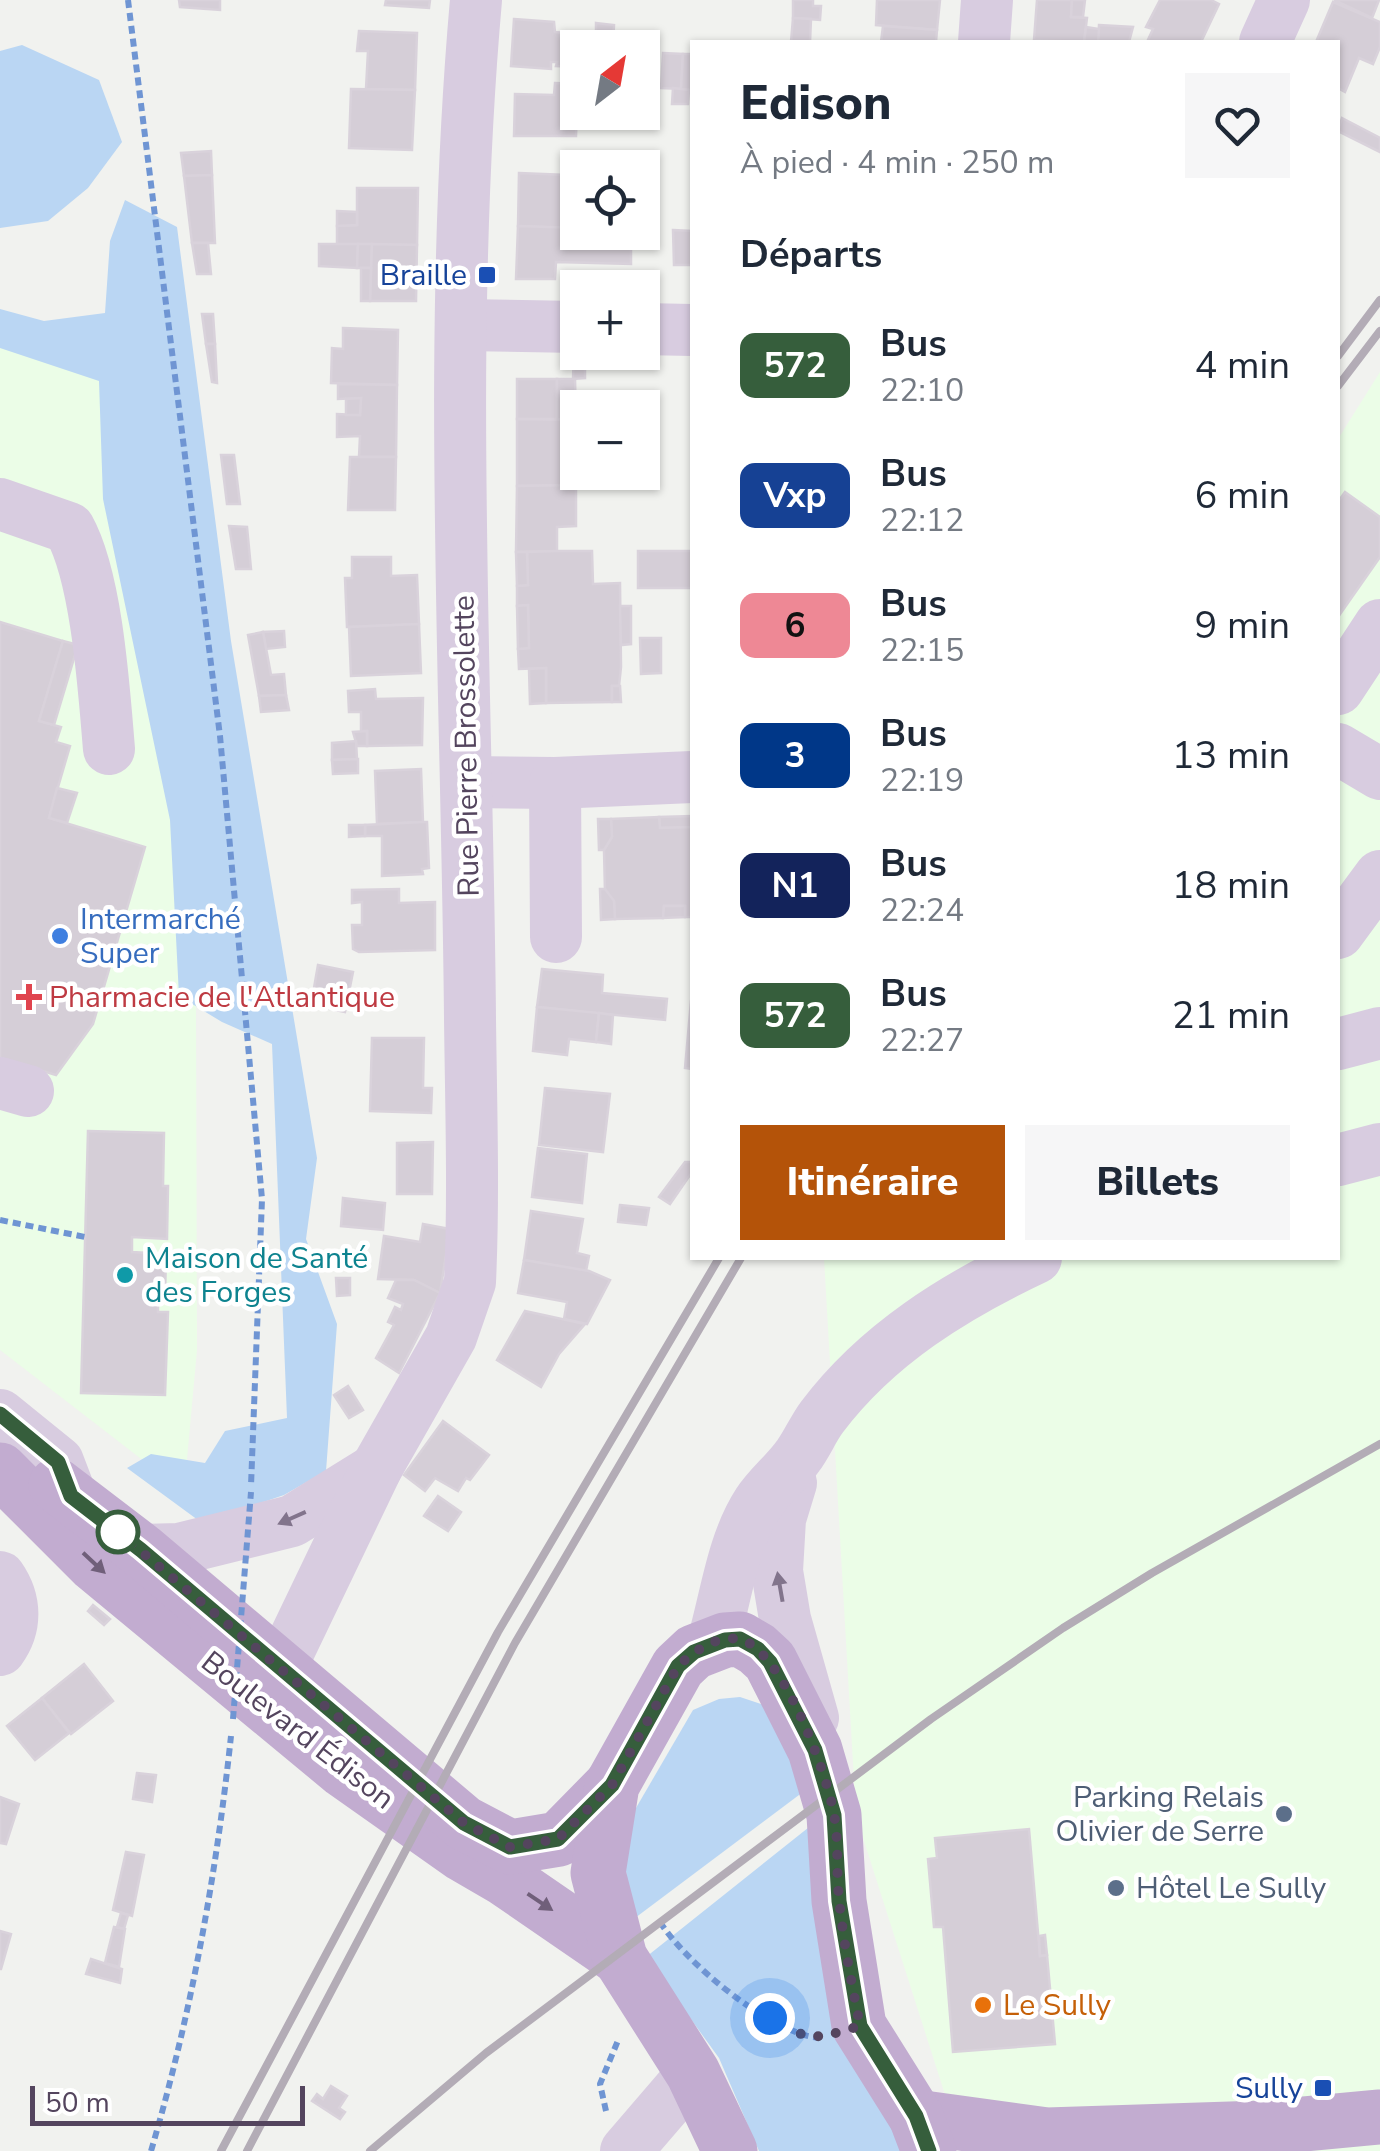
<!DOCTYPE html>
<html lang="fr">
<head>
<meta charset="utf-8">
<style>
	:root { --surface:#fff; --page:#f6f6f7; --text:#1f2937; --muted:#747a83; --accent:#b45309 }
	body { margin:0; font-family:"Nunito Sans",sans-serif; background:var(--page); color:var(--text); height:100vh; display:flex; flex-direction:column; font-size:38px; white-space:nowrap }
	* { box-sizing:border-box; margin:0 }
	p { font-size:32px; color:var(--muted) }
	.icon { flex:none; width:55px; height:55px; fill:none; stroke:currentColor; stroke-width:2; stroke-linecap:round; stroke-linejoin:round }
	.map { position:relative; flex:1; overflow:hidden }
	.sheet { position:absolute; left:690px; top:40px; width:650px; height:1220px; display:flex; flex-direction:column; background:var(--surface); border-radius:0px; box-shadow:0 2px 8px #0004 }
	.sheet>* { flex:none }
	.badge { padding:0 20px; border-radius:15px; font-size:35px; line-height:65px }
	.needle { width:65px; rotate:31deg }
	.fabs { position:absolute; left:560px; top:30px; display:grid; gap:20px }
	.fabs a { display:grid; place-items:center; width:100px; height:100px; border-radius:0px; background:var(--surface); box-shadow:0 2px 8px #0004; font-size:50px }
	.scale { position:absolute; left:30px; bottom:25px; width:275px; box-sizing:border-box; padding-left:10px; border:5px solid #54455e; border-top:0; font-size:28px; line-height:35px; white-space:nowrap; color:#54455e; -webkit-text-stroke:8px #fff; paint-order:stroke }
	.you { position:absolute; width:50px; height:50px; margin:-25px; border:8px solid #fff; border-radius:50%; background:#1a73e8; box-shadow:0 0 0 15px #1a73e833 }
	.map>.badge { position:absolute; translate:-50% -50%; box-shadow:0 0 0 5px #fff }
	h2 { padding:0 50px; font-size:38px; line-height:90px }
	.round { display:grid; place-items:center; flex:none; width:105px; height:105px; border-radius:0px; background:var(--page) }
	.overview { display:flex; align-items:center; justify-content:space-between; height:170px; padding:0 50px }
	h1 { font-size:48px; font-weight:800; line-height:75px }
	.primary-button { display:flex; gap:20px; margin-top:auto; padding:20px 50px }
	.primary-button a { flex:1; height:115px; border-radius:0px; background:var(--accent); color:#fff; font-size:40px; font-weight:800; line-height:115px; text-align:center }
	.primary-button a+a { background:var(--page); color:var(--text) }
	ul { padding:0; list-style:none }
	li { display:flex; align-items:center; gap:30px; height:130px; padding:0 50px }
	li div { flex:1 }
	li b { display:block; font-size:38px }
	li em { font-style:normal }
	li .badge { min-width:110px; font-weight:700; text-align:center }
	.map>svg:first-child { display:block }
	.commercial { fill:#ebfde7 }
	.green { fill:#bad6f3 }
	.building { fill:#d5ced7; stroke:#d9d2db; stroke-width:2.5 }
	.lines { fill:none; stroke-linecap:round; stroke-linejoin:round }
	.path { stroke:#6f95d3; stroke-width:6; stroke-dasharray:8 5; stroke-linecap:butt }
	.minor { stroke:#d8cce0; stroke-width:52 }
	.major { stroke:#c2acd0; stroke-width:55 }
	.rail { stroke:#b3acb6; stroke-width:8 }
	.path-bridge { stroke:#6f95d3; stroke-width:6; stroke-dasharray:8 5; stroke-linecap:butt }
	.oneway { fill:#82748c }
	.oneway2 { fill:#705f7a }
	.line-casing { stroke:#fff; stroke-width:22 }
	.line { stroke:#365e3c; stroke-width:15 }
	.walk { stroke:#54455e; stroke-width:10; stroke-dasharray:0 18 }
	.transit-dot { fill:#1a4fb4; stroke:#fff; stroke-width:4 }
	.shop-dot { fill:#3f7fe0; stroke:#fff; stroke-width:4 }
	.health-dot { fill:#e0444e; stroke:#fff; stroke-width:4 }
	.culture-dot { fill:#0f9aa8; stroke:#fff; stroke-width:4 }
	.stop-dot { fill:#fff; stroke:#365e3c; stroke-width:5 }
	.service-dot { fill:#5c6f8a; stroke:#fff; stroke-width:4 }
	.food-dot { fill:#e8710a; stroke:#fff; stroke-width:4 }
	.labels { text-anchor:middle; stroke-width:9; stroke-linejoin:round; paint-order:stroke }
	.transit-label { font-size:30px; fill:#164399; stroke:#fff; text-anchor:end }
	.street-label { font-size:30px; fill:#54455e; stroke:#fff }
	.shop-label { font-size:30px; fill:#366cbe; stroke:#fff; text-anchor:start }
	.health-label { font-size:30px; fill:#be3a42; stroke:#fff; text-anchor:start }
	.culture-label { font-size:30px; fill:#0d838f; stroke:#fff; text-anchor:start }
	.service-label { font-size:30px; fill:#4e5e75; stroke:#fff; text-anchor:end }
	.food-label { font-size:30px; fill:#c56008; stroke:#fff; text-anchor:start }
</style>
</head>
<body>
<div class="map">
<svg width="1380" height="2151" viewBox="0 0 1380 2151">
	<rect width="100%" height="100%" fill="#f1f2ef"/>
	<g class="commercial">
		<polygon points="0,329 144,371 196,998 197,1350 184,1492 0,1350"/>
		<polygon points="1380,372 1380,2151 963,2151 856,1816 824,1258 1338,1258 1338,439"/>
	</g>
	<g class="green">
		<polygon points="22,45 99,80 122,142 88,188 48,221 0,228 0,51"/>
		<polygon points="125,200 177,227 231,641 317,1158 306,1239 337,1324 326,1471 284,1495 202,1523 127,1468 151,1454 205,1463 225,1431 287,1418 272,1044 222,1022 179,996 170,820 103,499 99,381 0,348 0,309 44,321 105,313 110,241"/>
		<polygon points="740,1697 770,1707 807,1789 631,1921 622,1832 693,1710 719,1699"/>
		<polygon points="823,1816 907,2151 759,2151 719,2058 646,1957"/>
	</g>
	<g class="building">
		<polygon points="179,0 220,0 220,10 180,7"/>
		<polygon points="386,0 430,0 429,8 385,5"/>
		<polygon points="793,0 813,0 813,6 821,6 820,20 793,18"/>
		<polygon points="877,0 940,0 937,30 876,25"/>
		<polygon points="1037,0 1072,0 1071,17 1087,18 1084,42 1034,40"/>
		<polygon points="1072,0 1085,0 1083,17 1071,17"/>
		<polygon points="1160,0 1211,0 1219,4 1201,42 1147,42 1153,29 1146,27"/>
		<polygon points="1334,0 1379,0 1372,18"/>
		<polygon points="1333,2 1380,22 1380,47 1373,64 1359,58 1345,92 1338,88 1338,42 1316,42"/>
		<polygon points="793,18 811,19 810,42 791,42"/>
		<polygon points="514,19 554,22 555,32 590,35 589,48 578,48 578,67 556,66 557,62 551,62 551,69 511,66"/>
		<polygon points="596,23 614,25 613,45 596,44"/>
		<polygon points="1099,25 1133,27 1129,42 1098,42"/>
		<polygon points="883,26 937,30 936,42 881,42"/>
		<polygon points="1086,27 1099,29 1098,42 1084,42"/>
		<polygon points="359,31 417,33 415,90 366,89 368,51 357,51"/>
		<polygon points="663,53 683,54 681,89 661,88"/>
		<polygon points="683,54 692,54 692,90 681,89"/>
		<polygon points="555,83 578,84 576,136 514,136 515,94 554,95"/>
		<polygon points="673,88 689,90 688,104 672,104"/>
		<polygon points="351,89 415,90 412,150 349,148"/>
		<polygon points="1342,118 1380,138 1380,152 1338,131"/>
		<polygon points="211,151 212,175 184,176 181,153"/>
		<polygon points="519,173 567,175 566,228 518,226"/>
		<polygon points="212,175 215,243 192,243 184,176"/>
		<polygon points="357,188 418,188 417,245 337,244 337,226 357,225"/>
		<polygon points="337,211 357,212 357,225 337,226"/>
		<polygon points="518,226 578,228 578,232 631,232 631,264 556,262 555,279 516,279"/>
		<polygon points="673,230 692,231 692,265 674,265"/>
		<polygon points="192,243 208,243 211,274 197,274"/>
		<polygon points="319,244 358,244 357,268 319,266"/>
		<polygon points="358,244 372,244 371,268 357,268"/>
		<polygon points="372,244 417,245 416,301 370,301"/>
		<polygon points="361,268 371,268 370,301 361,301"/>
		<polygon points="202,314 213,314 215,344 206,344"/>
		<polygon points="343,328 398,330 397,385 331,383 332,348 343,349"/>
		<polygon points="206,344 215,344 217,383 212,382"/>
		<polygon points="574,349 578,352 628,352 627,362 610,361 610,367 585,366 585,378 573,379"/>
		<rect x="517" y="379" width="40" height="40"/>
		<polygon points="557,379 575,379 576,420 557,419"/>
		<polygon points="338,384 397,385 396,457 359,457 360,436 337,437 337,414 360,415 361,398 338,399"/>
		<polygon points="361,398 360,415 346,415 346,399"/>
		<polygon points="517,419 578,420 576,485 517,486"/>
		<polygon points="221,455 234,455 240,504 227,504"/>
		<polygon points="350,457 396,457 395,510 348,510"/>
		<polygon points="576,485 576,526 557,527 557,551 516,552 517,486"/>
		<polygon points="1345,492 1380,517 1380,557 1338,617 1338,502"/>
		<polygon points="229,526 247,527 251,569 236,569"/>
		<polygon points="557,551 592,551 593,584 620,583 621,667 619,686 612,686 612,702 546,703 546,668 519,669 518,649 529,648 528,605 517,606 517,586 528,585 527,552"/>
		<rect x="638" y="551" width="54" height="37"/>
		<polygon points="516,552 527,552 528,585 517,586"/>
		<polygon points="352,557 391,557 391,576 417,575 419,624 347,627 345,578 352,578"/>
		<polygon points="528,605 529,648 518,649 517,606"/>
		<polygon points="620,606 631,606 631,644 621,645"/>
		<polygon points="0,622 63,641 39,721 61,727 56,742 70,746 49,818 145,847 93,1024 56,1075 0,1058"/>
		<polygon points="419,624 421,673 351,676 349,627"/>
		<polygon points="284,631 285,647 266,649 263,632"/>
		<polygon points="263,632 271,675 284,674 286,695 259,696 248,635"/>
		<polygon points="640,638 661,638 661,673 641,674"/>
		<polygon points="63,641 78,645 54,725 39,721"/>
		<polygon points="546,668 546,703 530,704 529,669"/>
		<polygon points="612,686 620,686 621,702 612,702"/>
		<polygon points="375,689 376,699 423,698 422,745 367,746 367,731 361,731 361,712 349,712 348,691"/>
		<polygon points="286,695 289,710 261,712 259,696"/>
		<polygon points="367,731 367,746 357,746 353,732"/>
		<polygon points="356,741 357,759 332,760 332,743"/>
		<polygon points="358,759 358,773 333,774 332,760"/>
		<polygon points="421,769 423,822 377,824 375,771"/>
		<polygon points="57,788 77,793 67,823 49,818"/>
		<polygon points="692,816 692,827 660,828 659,817"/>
		<polygon points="659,817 660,828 692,827 692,917 685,917 685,906 664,906 663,918 615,919 614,901 605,892 604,850 612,837 611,819"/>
		<polygon points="598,819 611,819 612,837 604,850 599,850"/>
		<polygon points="423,822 427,822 429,868 422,869 423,874 382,876 382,836 365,836 365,825"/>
		<polygon points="349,825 365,825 365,836 349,837"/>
		<polygon points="399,889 399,903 435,902 435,950 359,952 353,949 352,925 362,925 362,902 352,903 352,890"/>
		<polygon points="600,889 605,889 614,901 615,919 601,920"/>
		<polygon points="664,906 685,906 685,917 663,918"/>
		<polygon points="318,965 353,972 345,1012 311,1005"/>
		<polygon points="542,969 603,975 602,993 667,999 665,1020 537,1007"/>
		<polygon points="691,1001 692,1001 692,1069 685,1068"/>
		<polygon points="537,1007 599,1013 596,1042 569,1039 567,1055 533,1051"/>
		<polygon points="599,1013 613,1015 611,1044 596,1042"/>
		<polygon points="372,1038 424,1038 423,1088 432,1088 431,1113 370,1111"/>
		<polygon points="545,1088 610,1094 603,1152 539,1145"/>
		<polygon points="88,1131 164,1133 163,1186 168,1186 167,1239 132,1237 132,1252 166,1254 165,1297 158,1296 158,1312 168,1312 165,1395 81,1393"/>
		<polygon points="433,1142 432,1194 397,1194 397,1143"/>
		<polygon points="538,1148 587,1154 582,1203 532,1197"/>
		<polygon points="685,1162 692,1162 692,1172 670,1204 659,1197"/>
		<polygon points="343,1198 385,1203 383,1230 341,1226"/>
		<polygon points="620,1205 649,1208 646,1225 618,1222"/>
		<polygon points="531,1211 583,1219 577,1253 589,1256 586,1271 524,1260"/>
		<polygon points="423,1224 450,1229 440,1293 414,1280 378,1279 384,1236 420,1242"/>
		<polygon points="524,1260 589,1271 610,1280 587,1324 564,1319 567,1302 518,1293"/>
		<polygon points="336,1278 350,1278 350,1295 337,1296"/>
		<polygon points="396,1280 414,1280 440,1293 399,1373 376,1358 394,1325 388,1322 395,1307 401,1310 403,1304 388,1298"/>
		<polygon points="525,1311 585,1324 559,1354 541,1387 497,1360"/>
		<polygon points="348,1386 363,1410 349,1418 334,1395"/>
		<polygon points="443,1421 489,1455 470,1480 466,1478 458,1491 435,1478 425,1491 404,1475"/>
		<polygon points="438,1496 461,1512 448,1531 424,1516"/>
		<polygon points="93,1605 110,1619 104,1625 88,1611"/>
		<polygon points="84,1664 113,1701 71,1734 42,1698"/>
		<polygon points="42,1698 69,1733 35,1760 7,1726"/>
		<polygon points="137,1773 156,1775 152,1802 133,1799"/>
		<polygon points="0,1797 19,1804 6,1844 0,1843"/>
		<polygon points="1029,1829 1040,1956 1047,1955 1055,2044 953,2052 943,1927 934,1927 928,1859 937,1858 935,1838"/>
		<polygon points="126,1852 144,1855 132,1916 113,1910"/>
		<polygon points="121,1913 128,1915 124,1929 117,1927"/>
		<polygon points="114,1927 125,1929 119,1967 105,1963"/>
		<polygon points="0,1931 11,1934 1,1969 0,1969"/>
		<polygon points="1045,1935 1047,1955 1040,1956 1039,1936"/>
		<polygon points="91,1959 122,1969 120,1983 86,1974"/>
		<polygon points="331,2086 347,2096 339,2108 345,2112 340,2119 312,2101 317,2094 323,2099"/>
	</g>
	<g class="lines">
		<g class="path">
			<polyline points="128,0 220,736 262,1199 251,1486"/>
			<polyline points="0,1220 85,1237"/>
			<path d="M 660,1922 C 686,1963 770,2033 819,2038"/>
			<polyline points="606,2111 600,2084 619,2038"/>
			<path d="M 151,2151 C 191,2015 216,1877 231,1736"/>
		</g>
		<g class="minor">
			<polyline points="984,42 987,0"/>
			<polyline points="1265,42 1284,0"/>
			<polyline points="462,325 578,327"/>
			<polyline points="642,329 692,330"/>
			<path d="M 0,504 L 69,528 C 97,578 104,690 109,749"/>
			<polyline points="1338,689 1380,625"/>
			<polyline points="1338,749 1380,774"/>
			<polyline points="468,782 555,783 692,777"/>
			<polyline points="555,783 556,937"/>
			<polyline points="1338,933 1380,876"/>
			<polyline points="1338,1044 1380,1033"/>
			<polyline points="0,1083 28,1091"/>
			<polyline points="1338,1160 1380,1149"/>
			<polyline points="0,1415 58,1462 71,1496"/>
			<polyline points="791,1483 780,1519 777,1571 785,1619 813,1718"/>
			<polyline points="141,1550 179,1549 292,1521 376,1469"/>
			<path d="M 0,1577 C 16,1600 17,1627 0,1650"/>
			<path d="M 713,1642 C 726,1598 732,1543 758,1503 C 769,1486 786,1473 798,1456 C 807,1444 813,1429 822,1417 C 877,1344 955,1296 1036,1258"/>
			<path d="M 297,1705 L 281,1667 L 376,1469 L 451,1337 L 470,1282 C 474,1194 471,1106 470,1018 C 467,679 446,338 476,0"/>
			<polyline points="626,2151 693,2073"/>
		</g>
		<g class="major">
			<polyline points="0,1470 94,1564 343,1770 462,1854 505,1879 620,1958"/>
			<polyline points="56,1485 141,1550 464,1823 510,1847 559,1839 612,1785"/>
			<polyline points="916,2117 1047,2135 1261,2128 1380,2117"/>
			<polyline points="730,2151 693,2073 620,1958 598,1873 612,1785 678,1667 694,1652 725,1640 740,1639 757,1649 770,1661 815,1750 834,1815 839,1901 859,2026 916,2117 929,2151"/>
		</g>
		<g class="rail">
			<polyline points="1338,356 1380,300"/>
			<polyline points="1338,386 1380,331"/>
			<polyline points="221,2151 498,1632 719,1258"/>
			<polyline points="247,2151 515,1643 741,1258"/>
			<polyline points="370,2151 486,2053 931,1719 1063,1628 1152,1573 1380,1444"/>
		</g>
		<polyline class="path-bridge" points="233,1719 251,1492"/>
	</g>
	<defs><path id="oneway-solid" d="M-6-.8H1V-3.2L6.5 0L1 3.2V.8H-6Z" transform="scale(2.5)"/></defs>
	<g class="oneway">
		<use href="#oneway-solid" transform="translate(292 1518) rotate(156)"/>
		<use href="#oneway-solid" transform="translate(780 1587) rotate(-100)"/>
	</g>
	<g class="oneway2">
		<use href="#oneway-solid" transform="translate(94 1563) rotate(43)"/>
		<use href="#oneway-solid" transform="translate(540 1902) rotate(34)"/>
	</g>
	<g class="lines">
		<defs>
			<polyline id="line" points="0,1414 58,1462 71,1496 141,1550 464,1823 510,1847 558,1839 612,1785 678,1666 694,1652 725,1640 740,1639 758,1649 770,1662 815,1750 834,1815 839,1901 860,2026 916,2116 929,2151"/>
		</defs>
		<use href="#line" class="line-casing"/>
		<use href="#line" class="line"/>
		<path class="walk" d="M 118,1532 L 464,1823 L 510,1847 L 558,1839 L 612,1785 L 678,1666 C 694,1652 715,1635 739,1639 C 782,1648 827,1774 834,1814 C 839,1842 836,1871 839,1898 C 843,1941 852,1984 860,2026 C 816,2039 810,2043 770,2018"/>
	</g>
	<g class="transit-dot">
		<rect x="477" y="265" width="20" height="20" rx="5"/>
		<rect x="1313" y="2078" width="20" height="20" rx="5"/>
	</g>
	<circle class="shop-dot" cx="60" cy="936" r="10"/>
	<path class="health-dot" d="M24 982h10v10h10v10h-10v10h-10v-10h-10v-10h10z"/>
	<circle class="culture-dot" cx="125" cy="1275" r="10"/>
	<circle class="stop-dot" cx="118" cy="1532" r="20"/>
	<g class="service-dot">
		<circle cx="1284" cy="1814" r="10"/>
		<circle cx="1116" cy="1888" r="10"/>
	</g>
	<circle class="food-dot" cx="983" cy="2005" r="10"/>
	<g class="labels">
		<g class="transit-label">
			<text x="467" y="285">Braille</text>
			<text x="1303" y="2098">Sully</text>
		</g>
		<g class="street-label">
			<text transform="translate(466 746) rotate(-91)" y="10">Rue Pierre Brossolette</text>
			<text transform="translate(298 1730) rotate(38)" y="10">Boulevard Édison</text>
		</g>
		<g class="shop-label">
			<text x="80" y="929">Intermarché<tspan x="80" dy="34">Super</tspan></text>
		</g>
		<g class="health-label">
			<text x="49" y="1007">Pharmacie de l'Atlantique</text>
		</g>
		<g class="culture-label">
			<text x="145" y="1268">Maison de Santé<tspan x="145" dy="34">des Forges</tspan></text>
		</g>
		<g class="service-label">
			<text x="1264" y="1807">Parking Relais<tspan x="1264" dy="34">Olivier de Serre</tspan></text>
			<text x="1136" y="1898" text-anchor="start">Hôtel Le Sully</text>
		</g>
		<g class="food-label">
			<text x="1003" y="2015">Le Sully</text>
		</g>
	</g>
</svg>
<div class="fabs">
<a><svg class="needle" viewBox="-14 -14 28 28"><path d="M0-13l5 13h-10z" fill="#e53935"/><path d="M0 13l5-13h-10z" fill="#747a83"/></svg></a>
<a><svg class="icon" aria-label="locate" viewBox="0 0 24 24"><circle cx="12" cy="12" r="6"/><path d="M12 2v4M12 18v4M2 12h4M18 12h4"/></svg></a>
<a>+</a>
<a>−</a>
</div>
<div class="scale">50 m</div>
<div class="you" style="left:770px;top:2018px"></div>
<section class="sheet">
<div class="overview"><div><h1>Edison</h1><p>À pied · 4 min · 250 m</p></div><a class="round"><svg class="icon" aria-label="heart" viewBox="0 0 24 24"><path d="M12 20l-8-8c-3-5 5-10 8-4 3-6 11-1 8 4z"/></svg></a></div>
<h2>Départs</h2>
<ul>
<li><span class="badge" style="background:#365e3c;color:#fff">572</span><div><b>Bus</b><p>22:10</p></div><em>4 min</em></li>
<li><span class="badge" style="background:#164194;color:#fff">Vxp</span><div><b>Bus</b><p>22:12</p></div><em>6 min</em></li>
<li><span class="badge" style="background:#ee8895;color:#111">6</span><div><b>Bus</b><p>22:15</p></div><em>9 min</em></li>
<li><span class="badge" style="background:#003788;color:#fff">3</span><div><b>Bus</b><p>22:19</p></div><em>13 min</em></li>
<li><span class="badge" style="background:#13235b;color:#fff">N1</span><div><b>Bus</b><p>22:24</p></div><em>18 min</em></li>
<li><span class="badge" style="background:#365e3c;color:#fff">572</span><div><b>Bus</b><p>22:27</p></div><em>21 min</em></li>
</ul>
<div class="primary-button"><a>Itinéraire</a><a>Billets</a></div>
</section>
</div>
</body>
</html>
